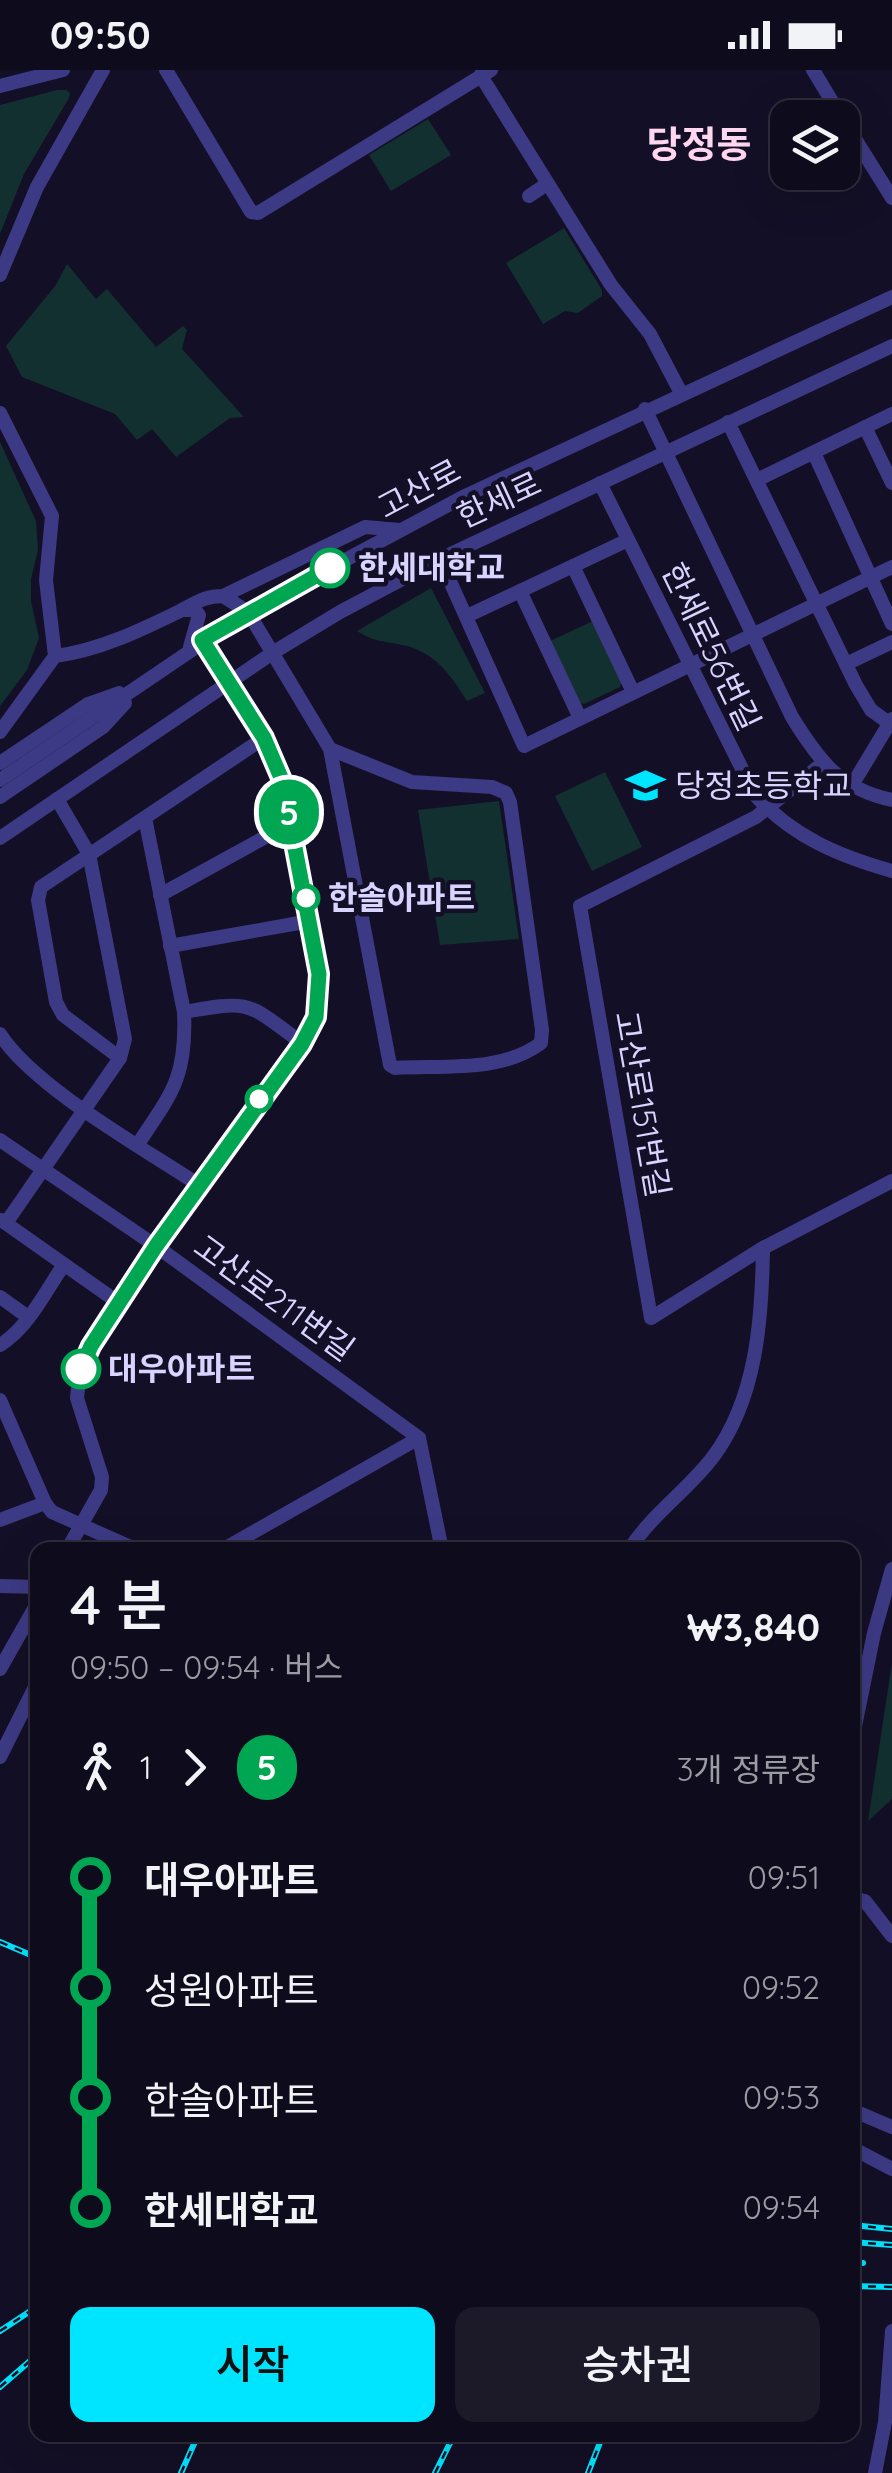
<!DOCTYPE html>
<html lang="ko">
<head>
<meta charset="utf-8">
<style>
	:root { --surface:#0e0b1c; --page:#1c1929; --text:#f1f3f6; --muted:#9b9ba3; --line:#2e2b3b; --accent:#00e5ff }
	body { margin:0; font-family:Quicksand,"Noto Sans KR",sans-serif; background:var(--page); color:var(--text); height:100vh; display:flex; flex-direction:column; font-size:38px; white-space:nowrap }
	* { box-sizing:border-box; margin:0 }
	p { font-size:32px; color:var(--muted) }
	.icon { flex:none; width:55px; height:55px; fill:none; stroke:currentColor; stroke-width:2; stroke-linecap:round; stroke-linejoin:round }
	.map { position:relative; flex:1; overflow:hidden }
	.drawer { position:absolute; left:30px; top:1472px; width:830px; height:900px; display:flex; flex-direction:column; background:var(--surface); border-radius:20px; box-shadow:0 10px 40px #0002,0 0 0 2px var(--line) }
	.drawer>* { flex:none }
	.badge { padding:0 20px; border-radius:32px; font-size:35px; line-height:65px }
	.tools { position:absolute; left:770px; top:30px; display:grid; gap:20px }
	.tools a { display:grid; place-items:center; width:90px; height:90px; border-radius:20px; background:var(--surface); box-shadow:0 10px 40px #0002,0 0 0 2px var(--line); font-size:50px }
	.map>.badge { position:absolute; translate:-50% -50%; box-shadow:0 0 0 5px #fff }
	.legs { display:flex; align-items:center; gap:15px; height:110px; padding:0 40px; font-size:32px }
	.legs p { margin-inline-start:auto }
	.summary { display:flex; align-items:center; justify-content:space-between; height:170px; padding:0 40px }
	h1 { font-size:55px; font-weight:600; line-height:75px }
	.button { display:flex; gap:20px; margin-top:auto; padding:20px 40px }
	.button a { flex:1; height:115px; border-radius:20px; background:var(--accent); color:#111; font-size:40px; font-weight:600; line-height:115px; text-align:center }
	.button a+a { background:var(--page); color:var(--text) }
	ul { padding:0 40px; list-style:none }
	li { display:flex; align-items:center; gap:35px; height:110px; font-size:38px }
	li i { display:grid; place-items:center; width:15px; height:100%; margin:0 12px; background:currentColor }
	li i::after { content:''; width:25px; height:25px; margin:-12px; border:8px solid; border-radius:50%; background:var(--surface) }
	li p { margin-inline-start:auto }
	li:first-child i { background:linear-gradient(#0000 50%,currentColor 0) }
	li:last-child i { background:linear-gradient(currentColor 50%,#0000 0) }
	.status { display:flex; justify-content:space-between; align-items:center; height:70px; padding:0 50px; background:var(--surface); direction:ltr }
	.status svg { height:28px; fill:currentColor }
	.map>svg:first-child { display:block }
	.green { fill:#12302f }
	.lines { fill:none; stroke-linecap:round; stroke-linejoin:round }
	.minor { stroke:#3d3a85; stroke-width:14 }
	.rail-casing { stroke:#00e5ff; stroke-width:6 }
	.rail { stroke:#130f26; stroke-width:2.5; stroke-dasharray:8; stroke-linecap:butt }
	.line-1-casing { stroke:#fff; stroke-width:22 }
	.line-1 { stroke:#00a651; stroke-width:15 }
	.stop-1-dot { fill:#fff; stroke:#00a651; stroke-width:5 }
	.labels { text-anchor:middle; stroke-width:9; stroke-linejoin:round; paint-order:stroke }
	.street-label { font-size:32px; fill:#d9d4ff; stroke:#130f26 }
	.stop-label { font-size:32px; font-weight:bold; fill:#d9d4ff; stroke:#130f26; text-anchor:start }
	.poi-label { font-size:32px; fill:#d9d4ff; stroke:#130f26; text-anchor:start }
	.quarter-label { font-size:38px; font-weight:bold; fill:#ffd6f0; stroke:#130f26 }
</style>
</head>
<body>
<div class="status"><b>09:50</b><svg viewBox="0 0 49 12"><path d="M0 12V9h3v3zM5 12V6h3v6zM10 12V3h3v9zM15 12V0h3v12zM26 1h20v11H26zM47 4h2v5h-2z"/></svg></div>
<div class="map">
<svg width="892" height="2403" viewBox="0 0 892 2403">
	<rect width="100%" height="100%" fill="#130f26"/>
	<g class="green">
		<polygon points="57,20 66,20 70,23 69,28 24,104 0,164 0,35"/>
		<polygon points="428,49 451,85 391,121 369,85"/>
		<polygon points="564,158 602,220 602,226 578,243 565,241 543,254 506,193"/>
		<polygon points="67,194 96,229 107,219 156,277 183,256 187,260 182,279 244,347 230,348 176,387 152,359 137,370 115,344 22,307 6,276 56,215"/>
		<polygon points="0,372 36,451 38,480 31,509 31,531 39,568 27,600 0,636"/>
		<path d="M 431,518 L 485,623 L 467,631 C 451,605 434,581 402,575 C 382,570 376,573 357,561 Z"/>
		<polygon points="593,551 622,611 620,617 584,634 578,632 548,572"/>
		<polygon points="605,702 642,777 592,801 555,726"/>
		<polygon points="499,731 519,869 440,875 418,740"/>
		<polygon points="892,1594 892,1729 868,1751 891,1599"/>
	</g>
	<g class="lines">
		<g class="minor">
			<polyline points="166,0 251,142 258,143 491,0"/>
			<polyline points="813,0 842,48"/>
			<polyline points="482,1 481,6 611,215 650,264 681,323"/>
			<polyline points="0,16 63,0"/>
			<polyline points="842,48 892,128"/>
			<polyline points="529,126 547,114"/>
			<polyline points="0,205 37,117 103,0"/>
			<path d="M 645,339 L 792,647 C 819,691 840,719 892,730"/>
			<polyline points="0,343 52,446 46,510 55,586 0,662"/>
			<polyline points="728,352 856,615 871,640 892,655"/>
			<polyline points="865,357 892,413"/>
			<polyline points="814,383 892,554"/>
			<polyline points="757,410 892,344"/>
			<path d="M 600,413 L 755,725 C 793,767 839,786 892,801"/>
			<polyline points="440,489 524,676 892,497"/>
			<polyline points="573,496 633,622"/>
			<polyline points="520,521 580,648"/>
			<path d="M 223,526 L 248,542 L 330,679 L 390,995 L 395,998 C 443,995 501,1003 541,973 L 542,960 L 510,732 L 506,723 L 492,717 L 412,712 L 330,679"/>
			<polyline points="182,540 195,540 199,545 190,577"/>
			<polyline points="467,546 628,470"/>
			<path d="M 55,586 C 98,581 141,560 180,541 C 196,533 204,526 223,526 L 365,457 L 400,460"/>
			<polyline points="846,594 892,572"/>
			<polyline points="0,693 88,634 119,623"/>
			<polyline points="823,693 756,747 580,836 651,1248 763,1178 892,1111"/>
			<polyline points="857,707 892,649"/>
			<polyline points="0,710 248,542 465,426 892,227"/>
			<polyline points="0,727 103,657 125,633"/>
			<polyline points="0,768 274,582 340,542 440,489 892,276"/>
			<polyline points="160,825 291,753"/>
			<polyline points="170,876 310,851"/>
			<path d="M 184,942 C 253,930 246,932 302,973"/>
			<path d="M 0,964 C 34,1017 143,1078 199,1115"/>
			<polyline points="120,988 63,945 56,932 38,830 41,817 264,668"/>
			<polyline points="0,1070 156,1176 419,1368 442,1480"/>
			<path d="M 138,1074 C 172,1023 187,1007 184,942 L 145,748"/>
			<polyline points="1,1150 119,1233"/>
			<polyline points="6,1153 120,988 125,969 89,784 57,729"/>
			<polyline points="0,1227 28,1247"/>
			<path d="M 0,1275 C 28,1258 45,1222 63,1196"/>
			<polyline points="0,1330 45,1433 52,1442 137,1480"/>
			<polyline points="0,1450 45,1433"/>
			<polyline points="67,1480 101,1420 102,1407 77,1328 80,1300 91,1276 156,1176 302,973 315,947 319,903 282,710 264,668 203,570"/>
			<polyline points="222,1480 419,1368"/>
			<path d="M 629,1480 C 651,1445 688,1420 713,1387 C 757,1328 762,1248 763,1178"/>
			<polyline points="0,1516 38,1517"/>
			<polyline points="0,1599 38,1532"/>
			<polyline points="852,1671 874,1563 892,1499"/>
			<polyline points="0,1687 38,1611"/>
			<polyline points="852,1828 865,1831 892,1866"/>
			<polyline points="852,2040 892,2057"/>
			<polyline points="852,2078 892,2099"/>
			<polyline points="875,2403 885,2352 892,2261"/>
		</g>
		<defs>
			<g id="rail">
				<polyline points="0,1872 38,1888"/>
				<polyline points="31,1950 38,1953"/>
				<polyline points="852,2155 892,2159"/>
				<polyline points="852,2172 892,2175"/>
				<polyline points="852,2193 863,2193"/>
				<polyline points="852,2216 892,2217"/>
				<polyline points="0,2261 38,2236"/>
				<polyline points="0,2317 38,2284"/>
				<polyline points="181,2403 198,2365"/>
				<polyline points="435,2403 454,2365"/>
				<polyline points="588,2403 603,2365"/>
			</g>
		</defs>
		<use href="#rail" class="rail-casing"/>
		<use href="#rail" class="rail"/>
	</g>
	<g class="lines">
		<defs>
			<polyline id="line-1" points="81,1299 91,1276 156,1176 302,974 316,947 319,904 282,710 264,668 202,570 330,498"/>
		</defs>
		<use href="#line-1" class="line-1-casing"/>
		<use href="#line-1" class="line-1"/>
	</g>
	<defs>
		<symbol id="school-bare" viewBox="-9 -9 18 18"><path d="M0-5L7-2L0 1L-7-2ZM-4 1L0 2.5L4 1V4Q0 6-4 4Z" fill="#00e5ff" stroke="#130f26" stroke-width="2.5" paint-order="stroke"/></symbol>
	</defs>
	<g fill-rule="evenodd">
		<use href="#school-bare" x="618" y="688" width="55" height="55"/>
	</g>
	<g class="stop-1-dot">
		<circle cx="330" cy="498" r="18"/>
		<circle cx="306" cy="828" r="12"/>
		<circle cx="259" cy="1029" r="12"/>
		<circle cx="81" cy="1299" r="18"/>
	</g>
	<g class="labels">
		<g class="street-label">
			<text transform="translate(419 419) rotate(-28)" y="11">고산로</text>
			<text transform="translate(499 430) rotate(-25)" y="11">한세로</text>
			<text transform="translate(711 577) rotate(64)" y="11">한세로56번길</text>
			<text transform="translate(642 1034) rotate(80)" y="11">고산로151번길</text>
			<text transform="translate(274 1228) rotate(36)" y="11">고산로211번길</text>
		</g>
		<g class="stop-label">
			<text x="358" y="509">한세대학교</text>
			<text x="328" y="839">한솔아파트</text>
			<text x="108" y="1310">대우아파트</text>
		</g>
		<g class="poi-label">
			<text x="675" y="727">당정초등학교</text>
		</g>
		<g class="quarter-label">
			<text x="699" y="88">당정동</text>
		</g>
	</g>
</svg>
<div class="tools">
<a><svg class="icon" aria-label="layers" viewBox="0 0 24 24"><path d="M12 4l9 5-9 5-9-5zM3 14l9 5 9-5"/></svg></a>
</div>
<b class="badge" style="left:289px;top:742px;background:#00a651;color:#fff">5</b>
<section class="drawer">
<div class="summary"><div><h1>4 분</h1><p>09:50 – 09:54 · 버스</p></div><b>₩3,840</b></div>
<div class="legs"><svg class="icon" aria-label="walk" viewBox="0 0 24 24"><circle cx="13" cy="4" r="2"/><path d="M13 8l-2 6 4 7M11 14l-3 7M7 12l3-4h3l4 4"/></svg>1<svg class="icon" aria-label="forward" viewBox="0 0 24 24"><path d="M9 5l7 7-7 7"/></svg><b class="badge" style="background:#00a651;color:#fff">5</b><p>3개 정류장</p></div>
<ul>
<li><i style="color:#00a651"></i><b>대우아파트</b><p>09:51</p></li>
<li><i style="color:#00a651"></i><span>성원아파트</span><p>09:52</p></li>
<li><i style="color:#00a651"></i><span>한솔아파트</span><p>09:53</p></li>
<li><i style="color:#00a651"></i><b>한세대학교</b><p>09:54</p></li>
</ul>
<div class="button"><a>시작</a><a>승차권</a></div>
</section>
</div>
</body>
</html>
